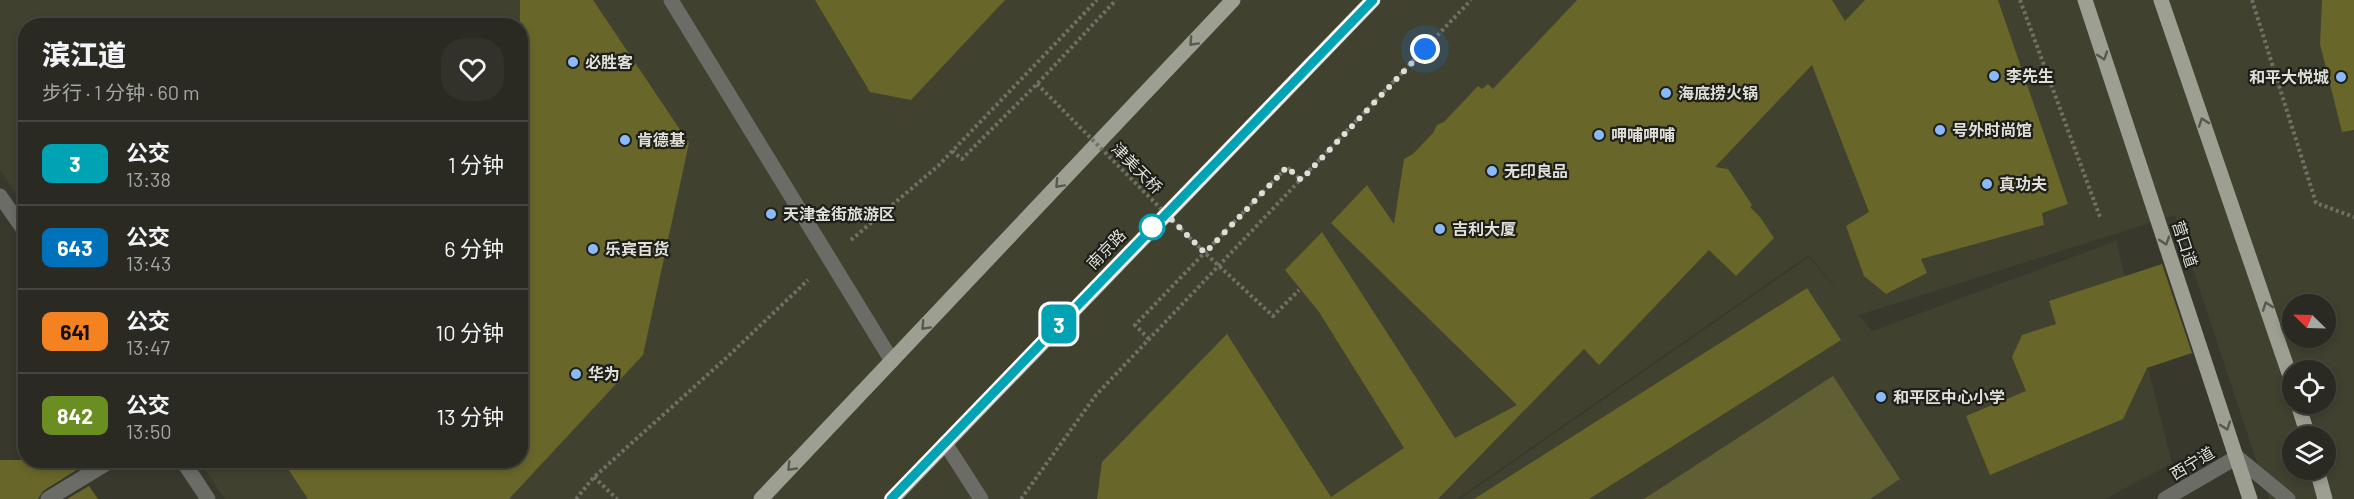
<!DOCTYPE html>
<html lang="zh">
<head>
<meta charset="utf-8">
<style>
	:root { --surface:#2a2a22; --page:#32322a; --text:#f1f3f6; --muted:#a5a7a5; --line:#464640 }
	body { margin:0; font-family:Barlow,"Noto Sans SC",sans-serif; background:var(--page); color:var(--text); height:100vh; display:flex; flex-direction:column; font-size:22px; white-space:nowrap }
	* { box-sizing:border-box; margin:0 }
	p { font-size:20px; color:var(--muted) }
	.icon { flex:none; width:33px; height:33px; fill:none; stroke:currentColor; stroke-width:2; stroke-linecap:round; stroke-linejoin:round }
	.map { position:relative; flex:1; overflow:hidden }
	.drawer { position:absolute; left:18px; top:18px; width:510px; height:450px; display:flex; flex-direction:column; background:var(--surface); border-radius:24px; box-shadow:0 3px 9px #0003,0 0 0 2px var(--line) }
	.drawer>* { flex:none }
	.badge { padding:0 12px; border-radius:9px; font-size:21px; line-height:39px }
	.needle { width:39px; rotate:293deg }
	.fabs { position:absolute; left:2282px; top:294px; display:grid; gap:12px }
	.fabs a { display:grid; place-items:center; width:54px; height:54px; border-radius:50%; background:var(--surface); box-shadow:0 3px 9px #0003,0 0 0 2px var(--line); font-size:30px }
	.you { position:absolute; width:30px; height:30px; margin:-15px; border:4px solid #fff; border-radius:50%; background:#1a73e8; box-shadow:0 0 0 9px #1a73e833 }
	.map>.badge { position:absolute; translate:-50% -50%; box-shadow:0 0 0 3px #fff }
	.round { display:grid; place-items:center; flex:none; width:63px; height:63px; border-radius:24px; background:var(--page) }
	.headline { display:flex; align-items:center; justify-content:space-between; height:102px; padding:0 24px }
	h1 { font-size:28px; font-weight:800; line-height:45px }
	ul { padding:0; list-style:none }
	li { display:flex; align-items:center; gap:18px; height:84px; padding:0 24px; border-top:2px solid var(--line) }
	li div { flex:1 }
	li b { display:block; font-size:22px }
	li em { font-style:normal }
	li .badge { min-width:66px; font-weight:700; text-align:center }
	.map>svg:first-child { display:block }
	.built { fill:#41412f; fill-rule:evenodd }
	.green { fill:#605f34 }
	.building { fill:#686629 }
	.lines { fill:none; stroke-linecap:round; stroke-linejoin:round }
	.path { stroke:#707066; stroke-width:4; stroke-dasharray:3 3; stroke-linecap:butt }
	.pedestrian { stroke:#6b6c66; stroke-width:15 }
	.minor { stroke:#6b6c66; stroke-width:15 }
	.tertiary { stroke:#6b6c66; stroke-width:15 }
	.primary { stroke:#9e9f93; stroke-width:15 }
	.path-bridge { stroke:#707066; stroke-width:4; stroke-dasharray:3 3; stroke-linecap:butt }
	.oneway { stroke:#585950 }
	.line-casing { stroke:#fff; stroke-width:14 }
	.line { stroke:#00a3b4; stroke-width:9 }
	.walk { stroke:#dfdfd8; stroke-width:6; stroke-dasharray:0 10.8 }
	.poi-dot { fill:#8bbafc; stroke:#1f1f1a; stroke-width:2 }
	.stop-dot { fill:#fff; stroke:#00a3b4; stroke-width:3 }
	.labels { text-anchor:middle; stroke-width:4.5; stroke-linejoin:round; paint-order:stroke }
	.poi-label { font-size:16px; font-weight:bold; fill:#dfdfd8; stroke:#1f1f1a; text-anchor:start }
	.street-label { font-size:16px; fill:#dfdfd8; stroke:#1f1f1a }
</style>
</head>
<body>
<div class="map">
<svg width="2354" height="499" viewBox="0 0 2354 499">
	<rect width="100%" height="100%" fill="#38382d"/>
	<path class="built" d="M 0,0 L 2354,0 L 2354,499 L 2269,499 L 2175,215 L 1859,315 L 1872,331 L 2116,241 L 2172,463 L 2105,499 L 1460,499 L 1809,257 L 1845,299 L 1809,255 L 1457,499 L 225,499 L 199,461 L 520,460 L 520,26 L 26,26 L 25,207 L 0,170 ZM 2292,304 L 2325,304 L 2325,338 L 2292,338 ZM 2292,370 L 2325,370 L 2325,404 L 2292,404 ZM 2292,436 L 2325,436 L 2325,470 L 2292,470 Z"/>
	<polygon class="green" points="1833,376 1900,479 1870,499 1644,499"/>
	<g class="building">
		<polygon points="520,0 593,0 689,143 643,355 509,499 308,499 282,460 520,460"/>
		<polygon points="815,0 1005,0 911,100 870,92"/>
		<polygon points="1577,0 1832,0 1845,21 1865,0 1998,0 2068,204 2042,213 2044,225 1921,259 1927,273 1886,294 1864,276 1846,226 1869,212 1812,65 1715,167 1728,169 1752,205 1750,207 1760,217 1774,238 1736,276 1709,250 1599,365 1584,349 1438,499 1097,499 1102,462 1227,334 1331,497 1404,448 1319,312 1285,270 1322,232 1455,438 1517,405 1331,223 1367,185 1394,224 1404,159 1413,154 1433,133 1437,125 1444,122 1478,86 1482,89 1488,84 1493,89"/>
		<polygon points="2322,0 2354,0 2354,130 2342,132 2320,44"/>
		<polygon points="2162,264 2192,353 2147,368 2123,419 1990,475 1966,416 2026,391 2012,357 2022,335 2056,324 2049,301"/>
		<polygon points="1807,288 1841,340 1589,499 1474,499"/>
		<polygon points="0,460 72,460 78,469 43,491 38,499 0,499"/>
		<polygon points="89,486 98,499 67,499"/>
	</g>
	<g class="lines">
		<g class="path">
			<polyline points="2020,0 2100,217"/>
			<polyline points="2252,0 2316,203 2354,217"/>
			<polyline points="952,151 962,159 1037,84 1116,0"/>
			<polyline points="851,240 938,166 1097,0"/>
			<polyline points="1149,339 1135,325 1287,167 1301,180"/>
			<polyline points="594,477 617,499"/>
			<polyline points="576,499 594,477 724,360 808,280"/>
			<polyline points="1021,499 1096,395 1471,0"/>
		</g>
		<g class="pedestrian">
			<polyline points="671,0 892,361"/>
			<polyline points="945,443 981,499"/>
		</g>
		<g class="minor">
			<polyline points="48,499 112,460"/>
			<polyline points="2165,499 2237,457"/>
		</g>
		<g class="tertiary">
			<polyline points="0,196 26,233"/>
			<polyline points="2237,457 2288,499"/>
			<polyline points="182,460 208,499"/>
		</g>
		<g class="primary">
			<polyline points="2085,0 2250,499"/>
			<polyline points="2161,0 2292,382"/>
			<polyline points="2298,404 2308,436"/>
			<polyline points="2317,470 2325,499"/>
			<polyline points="761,499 1233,0"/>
			<polyline points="892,499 1373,0"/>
		</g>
		<polyline class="path-bridge" points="1037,84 1205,253 1273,316 1299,290"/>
	</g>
	<defs><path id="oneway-chevron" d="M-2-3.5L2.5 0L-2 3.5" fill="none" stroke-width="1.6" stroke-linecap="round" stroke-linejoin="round" transform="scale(1.5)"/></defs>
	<g class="oneway">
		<use href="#oneway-chevron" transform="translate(1193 42) rotate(133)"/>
		<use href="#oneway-chevron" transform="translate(2103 56) rotate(72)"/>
		<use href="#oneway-chevron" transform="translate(2203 122) rotate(-109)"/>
		<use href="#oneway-chevron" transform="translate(1059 184) rotate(133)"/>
		<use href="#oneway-chevron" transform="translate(2165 241) rotate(72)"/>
		<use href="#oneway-chevron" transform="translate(2267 306) rotate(-109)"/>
		<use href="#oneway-chevron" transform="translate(925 326) rotate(133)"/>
		<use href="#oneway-chevron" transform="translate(2226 426) rotate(71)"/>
		<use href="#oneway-chevron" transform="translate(791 467) rotate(134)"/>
	</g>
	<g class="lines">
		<defs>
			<polyline id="line" points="891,499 1373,0"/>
		</defs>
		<use href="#line" class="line-casing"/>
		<use href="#line" class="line"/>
		<polyline class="walk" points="1152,227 1171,219 1205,253 1287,167 1301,180 1425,49"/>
	</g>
	<g class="poi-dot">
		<circle cx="573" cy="62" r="6"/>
		<circle cx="1994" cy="76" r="6"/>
		<circle cx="2341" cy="77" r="6"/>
		<circle cx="1666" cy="93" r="6"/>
		<circle cx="1940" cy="130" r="6"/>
		<circle cx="1599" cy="135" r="6"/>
		<circle cx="625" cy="140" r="6"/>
		<circle cx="1492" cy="171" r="6"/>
		<circle cx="1987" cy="184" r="6"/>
		<circle cx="771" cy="214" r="6"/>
		<circle cx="1440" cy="229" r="6"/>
		<circle cx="593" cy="249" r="6"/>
		<circle cx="576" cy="374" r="6"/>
		<circle cx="1881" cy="397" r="6"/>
	</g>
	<circle class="stop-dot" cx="1152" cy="227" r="12"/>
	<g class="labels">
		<g class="poi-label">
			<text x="585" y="68">必胜客</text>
			<text x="2006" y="82">李先生</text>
			<text x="2329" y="83" text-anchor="end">和平大悦城</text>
			<text x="1678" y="99">海底捞火锅</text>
			<text x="1952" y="136">号外时尚馆</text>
			<text x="1611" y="141">呷哺呷哺</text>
			<text x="637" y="146">肯德基</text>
			<text x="1504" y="177">无印良品</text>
			<text x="1999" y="190">真功夫</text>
			<text x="783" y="220">天津金街旅游区</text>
			<text x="1452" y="235">吉利大厦</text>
			<text x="605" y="255">乐宾百货</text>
			<text x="588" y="380">华为</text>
			<text x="1893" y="403">和平区中心小学</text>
		</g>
		<g class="street-label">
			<text transform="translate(1137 168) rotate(45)" y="6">津美天桥</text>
			<text transform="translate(2185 244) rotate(72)" y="6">营口道</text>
			<text transform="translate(1106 249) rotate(-46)" y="6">南京路</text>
			<text transform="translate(2192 463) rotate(-31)" y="6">西宁道</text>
		</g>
	</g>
</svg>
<div class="fabs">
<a><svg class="needle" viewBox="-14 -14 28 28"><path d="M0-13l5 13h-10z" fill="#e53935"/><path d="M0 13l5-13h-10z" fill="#a5a7a5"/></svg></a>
<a><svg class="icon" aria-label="locate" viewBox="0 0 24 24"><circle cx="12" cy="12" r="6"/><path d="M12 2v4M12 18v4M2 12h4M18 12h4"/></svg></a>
<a><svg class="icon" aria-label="layers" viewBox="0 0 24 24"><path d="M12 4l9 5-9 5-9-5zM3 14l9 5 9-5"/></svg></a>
</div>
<div class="you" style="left:1425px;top:49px"></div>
<b class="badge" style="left:1059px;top:324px;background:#00a3b4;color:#fff">3</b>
<section class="drawer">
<div class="headline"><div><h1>滨江道</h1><p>步行 · 1 分钟 · 60 m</p></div><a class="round"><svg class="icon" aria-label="heart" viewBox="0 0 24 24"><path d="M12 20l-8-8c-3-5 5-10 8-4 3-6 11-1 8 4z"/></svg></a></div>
<ul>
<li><span class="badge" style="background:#00a3b4;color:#fff">3</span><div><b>公交</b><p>13:38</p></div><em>1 分钟</em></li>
<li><span class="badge" style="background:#0072bc;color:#fff">643</span><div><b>公交</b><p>13:43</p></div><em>6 分钟</em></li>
<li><span class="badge" style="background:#f58220;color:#111">641</span><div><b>公交</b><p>13:47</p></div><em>10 分钟</em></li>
<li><span class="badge" style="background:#6b8e23;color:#fff">842</span><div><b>公交</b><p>13:50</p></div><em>13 分钟</em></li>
</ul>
</section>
</div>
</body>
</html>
